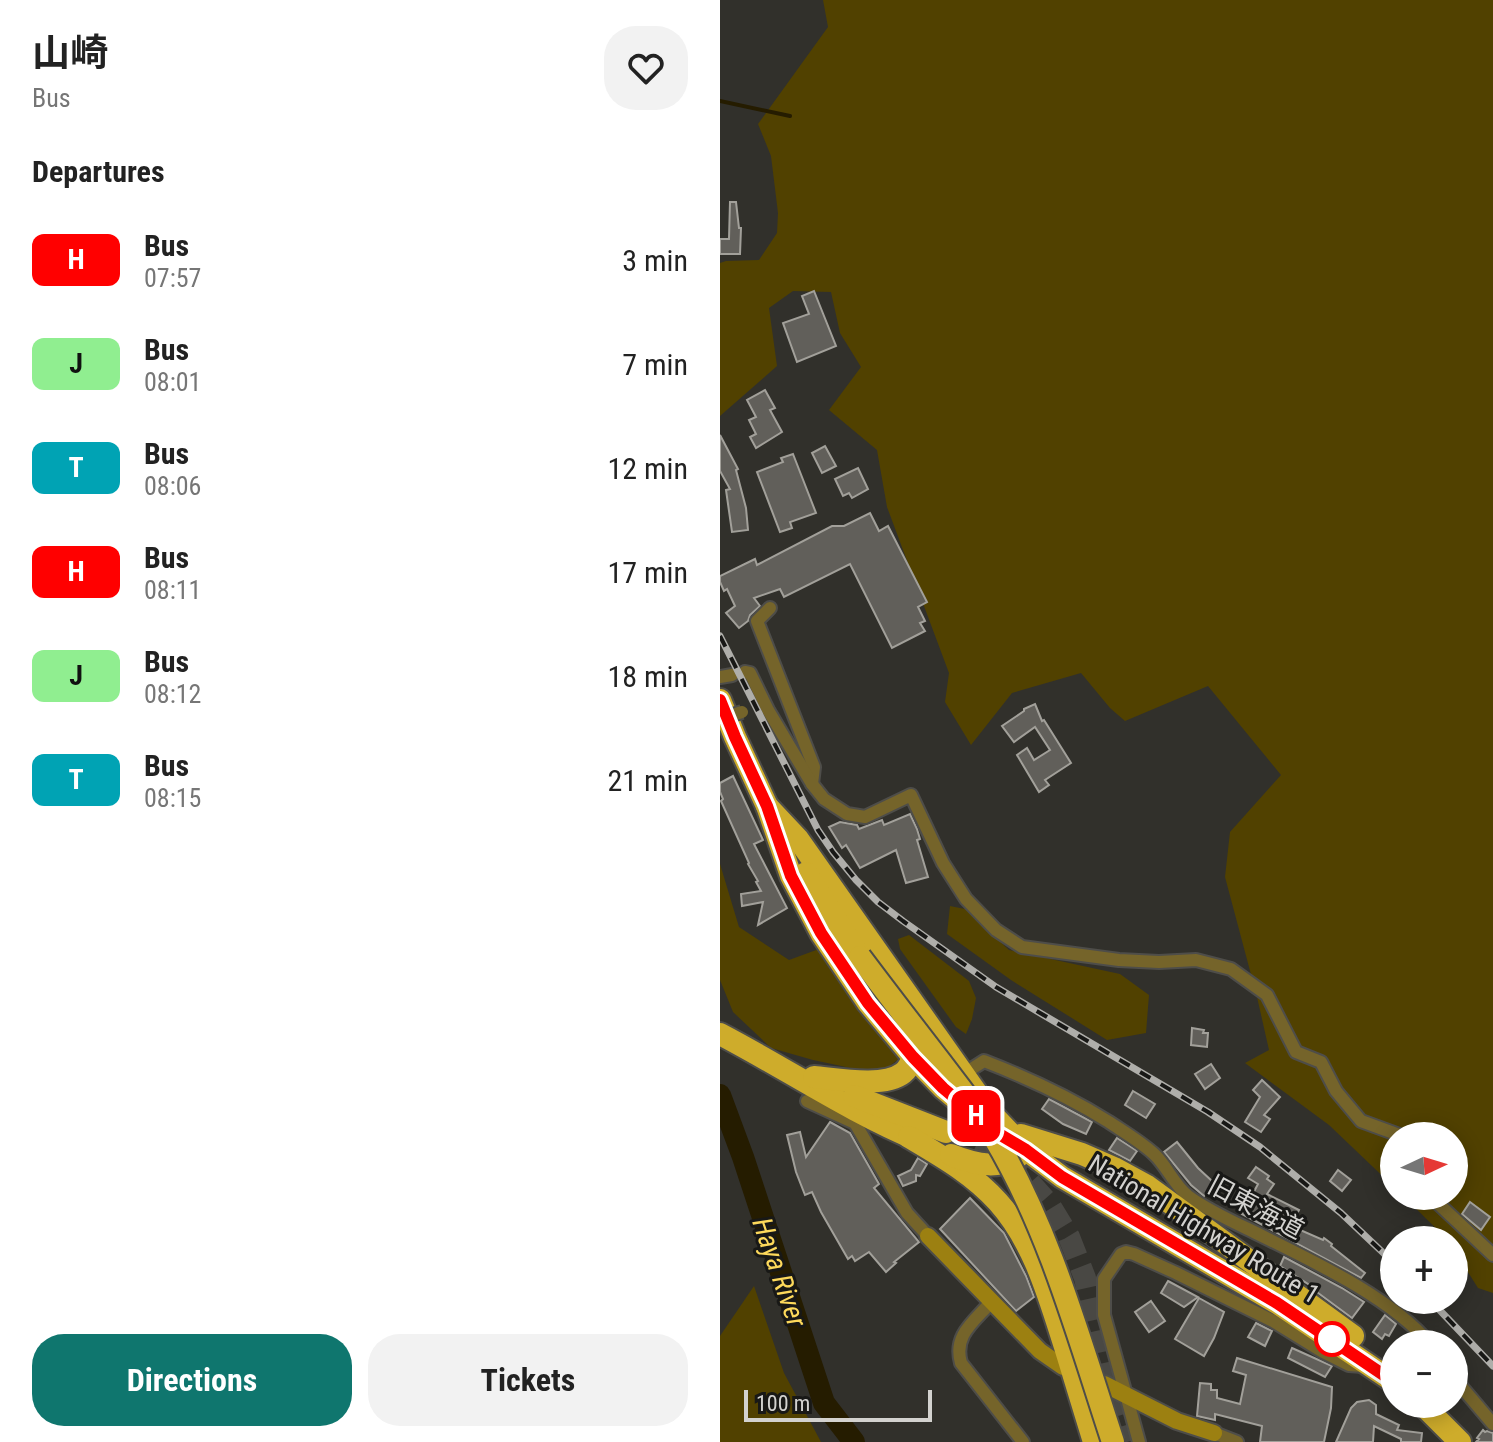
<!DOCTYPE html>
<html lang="en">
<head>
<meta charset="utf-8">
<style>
	:root { --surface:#fff; --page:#f2f2f2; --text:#222; --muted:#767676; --accent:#0f766e }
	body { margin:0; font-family:"Roboto Condensed","Noto Sans JP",sans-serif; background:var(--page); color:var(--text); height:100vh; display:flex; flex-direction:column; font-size:30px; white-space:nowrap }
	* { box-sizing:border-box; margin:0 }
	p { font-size:26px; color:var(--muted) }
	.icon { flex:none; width:44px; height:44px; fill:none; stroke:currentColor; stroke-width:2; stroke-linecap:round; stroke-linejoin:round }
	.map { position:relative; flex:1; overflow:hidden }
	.details { display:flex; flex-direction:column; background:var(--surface); width:720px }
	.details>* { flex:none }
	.badge { padding:0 16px; border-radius:12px; font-size:28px; line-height:52px }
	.needle { width:52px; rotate:86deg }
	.buttons { position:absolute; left:660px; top:1122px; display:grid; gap:16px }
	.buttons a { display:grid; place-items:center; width:88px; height:88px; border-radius:50%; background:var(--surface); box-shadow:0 4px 20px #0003; font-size:40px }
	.scale { position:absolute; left:24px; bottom:20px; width:188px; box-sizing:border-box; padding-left:8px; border:4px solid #d3d2cf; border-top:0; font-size:22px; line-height:28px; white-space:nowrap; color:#d3d2cf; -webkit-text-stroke:6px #181816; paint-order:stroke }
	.map>.badge { position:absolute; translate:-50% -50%; box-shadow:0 0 0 4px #fff }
	h2 { padding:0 32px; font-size:30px; line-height:72px }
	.round { display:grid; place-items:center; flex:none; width:84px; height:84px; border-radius:32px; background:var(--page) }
	.overview { display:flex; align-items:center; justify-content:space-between; height:136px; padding:0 32px }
	h1 { font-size:38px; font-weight:700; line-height:60px }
	.button { display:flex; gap:16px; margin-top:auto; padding:16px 32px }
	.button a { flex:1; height:92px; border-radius:32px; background:var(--accent); color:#fff; font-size:32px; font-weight:700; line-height:92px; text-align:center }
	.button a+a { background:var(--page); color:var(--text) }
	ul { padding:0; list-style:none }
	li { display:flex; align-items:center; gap:24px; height:104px; padding:0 32px }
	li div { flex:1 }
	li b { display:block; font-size:30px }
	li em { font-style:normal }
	li .badge { min-width:88px; font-weight:700; text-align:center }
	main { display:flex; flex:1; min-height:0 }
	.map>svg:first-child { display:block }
	.green { fill:#514100 }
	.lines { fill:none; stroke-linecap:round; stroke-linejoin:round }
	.stream { stroke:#251c00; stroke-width:4 }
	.river { stroke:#251c00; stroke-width:22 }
	.building { fill:#615f5a; stroke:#a2a09a; stroke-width:2 }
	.highway-tunnel { stroke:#494844; stroke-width:22; stroke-dasharray:22 11; stroke-linecap:butt }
	.street-casing { stroke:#4e4d49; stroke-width:16 }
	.secondary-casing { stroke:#4e4d49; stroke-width:20 }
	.highway-casing { stroke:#4e4d49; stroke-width:26 }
	.street { stroke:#75642a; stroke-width:12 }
	.secondary { stroke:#9c8011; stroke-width:16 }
	.highway { stroke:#ceac2b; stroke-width:22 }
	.rail-casing { stroke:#afaeaa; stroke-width:7 }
	.rail { stroke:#181816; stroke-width:4; stroke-dasharray:12; stroke-linecap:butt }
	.street-bridge-casing { stroke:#4e4d49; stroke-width:16; stroke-linecap:butt }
	.highway-bridge-casing { stroke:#4e4d49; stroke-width:26; stroke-linecap:butt }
	.street-bridge { stroke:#75642a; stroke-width:12 }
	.highway-bridge { stroke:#ceac2b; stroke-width:22 }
	.line-casing { stroke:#fff; stroke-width:18 }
	.line { stroke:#f00; stroke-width:12 }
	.stop-dot { fill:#fff; stroke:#f00; stroke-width:4 }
	.labels { text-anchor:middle; stroke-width:6; stroke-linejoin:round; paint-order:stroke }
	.street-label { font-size:26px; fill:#d3d2cf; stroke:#181816 }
	.water-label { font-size:28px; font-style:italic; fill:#fdd95b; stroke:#181816 }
</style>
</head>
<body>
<main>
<section class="details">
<div class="overview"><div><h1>山崎</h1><p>Bus</p></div><a class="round"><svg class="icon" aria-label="heart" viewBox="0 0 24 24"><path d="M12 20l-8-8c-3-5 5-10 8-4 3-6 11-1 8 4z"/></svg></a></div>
<h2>Departures</h2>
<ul>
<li><span class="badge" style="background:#f00;color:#fff">H</span><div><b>Bus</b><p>07:57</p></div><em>3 min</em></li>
<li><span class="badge" style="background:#90ee90;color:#111">J</span><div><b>Bus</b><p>08:01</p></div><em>7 min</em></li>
<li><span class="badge" style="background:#00a3b4;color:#fff">T</span><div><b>Bus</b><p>08:06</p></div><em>12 min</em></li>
<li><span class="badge" style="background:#f00;color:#fff">H</span><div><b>Bus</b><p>08:11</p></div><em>17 min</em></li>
<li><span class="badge" style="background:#90ee90;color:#111">J</span><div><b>Bus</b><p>08:12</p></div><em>18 min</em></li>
<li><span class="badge" style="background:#00a3b4;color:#fff">T</span><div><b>Bus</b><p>08:15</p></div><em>21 min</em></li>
</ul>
<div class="button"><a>Directions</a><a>Tickets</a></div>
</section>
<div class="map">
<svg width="773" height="1442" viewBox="0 0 773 1442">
	<rect width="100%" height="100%" fill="#31302b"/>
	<g class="green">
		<polygon points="103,0 773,0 773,1293 758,1288 734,1250 734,1240 728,1240 683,1196 734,1196 734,1136 674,1136 674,1187 609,1125 525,1063 549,1050 537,997 505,877 510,832 561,775 488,686 405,721 390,708 361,673 292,693 251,745 225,702 229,673 167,507 157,450 109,410 141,367 120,333 111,292 73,291 49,308 57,366 0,416 0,263 6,261 39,260 57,233 58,213 51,156 38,124 108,27"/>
		<polygon points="0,864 19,927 69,960 99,949 180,1058 159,1074 93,1060 51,1048 13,1012 0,980"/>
		<polygon points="230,906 245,909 289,950 400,974 429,995 426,1033 387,1040 291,980 227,934"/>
		<polygon points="189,935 249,981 256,998 252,1019 246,1034 236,1027 180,949 178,939"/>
		<polygon points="34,1286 64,1373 101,1442 0,1442 0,1336"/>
	</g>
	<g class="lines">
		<polyline class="stream" points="0,101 70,116"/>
		<polyline class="river" points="0,1095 23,1157 104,1403 134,1442"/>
	</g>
	<g class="building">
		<polygon points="10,202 16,202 19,228 21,228 20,254 0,254 0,239 9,239"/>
		<polygon points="94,291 116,346 77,362 63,323 89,314 82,296"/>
		<polygon points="45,390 55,408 50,410 62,432 36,448 30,437 36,434 29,420 36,417 27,400"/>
		<polygon points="0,435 18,469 16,470 26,508 28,530 12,532 6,490 10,489 0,471"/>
		<polygon points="105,446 116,466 102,473 92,453"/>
		<polygon points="73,454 96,513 70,522 72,528 60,532 37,472 63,462 61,458"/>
		<polygon points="138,468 148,489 132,498 129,493 123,496 115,479"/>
		<polygon points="150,513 159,531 168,526 207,602 198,607 205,621 200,623 205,631 172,648 130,564 64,597 60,589 34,598 40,606 30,615 28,621 19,628 6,613 15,606 7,589 4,591 0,582 0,576 35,559 37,565 112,526 124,526"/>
		<polygon points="315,704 322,721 324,720 351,763 325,780 329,785 319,792 297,755 307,748 314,760 330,750 315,727 294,742 282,726 304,711 304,709"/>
		<polygon points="13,776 43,840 34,844 67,908 38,925 43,902 22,906 21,894 41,891 36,882 38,881 28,864 29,863 1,801 3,799 0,792 0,783"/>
		<polygon points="190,814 197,829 200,839 197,840 208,877 186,883 176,850 140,868 126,845 122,848 109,827 120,822 137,825 139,829 162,820 164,825"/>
		<polygon points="472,1028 484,1030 483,1033 488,1033 487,1047 471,1045"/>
		<polygon points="491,1064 500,1078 485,1089 475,1074"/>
		<polygon points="542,1080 560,1097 544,1115 550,1119 541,1132 525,1122 540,1097 533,1090"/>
		<polygon points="413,1091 435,1104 426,1118 405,1105"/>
		<polygon points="329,1099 372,1122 366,1134 343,1124 322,1109"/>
		<polygon points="110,1122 130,1133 159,1184 154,1188 199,1242 174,1262 176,1263 166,1272 149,1252 135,1261 132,1256 128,1259 101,1212 92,1192 85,1195 76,1172 67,1135 80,1132 86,1157"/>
		<polygon points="397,1138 417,1151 410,1161 389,1150"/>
		<polygon points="457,1142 478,1168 493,1182 484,1196 471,1185 444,1152"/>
		<polygon points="198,1158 207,1164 200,1176 196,1175 196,1181 183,1186 178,1176 191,1170"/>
		<polygon points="536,1167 549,1176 547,1179 554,1184 547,1194 579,1210 571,1226 603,1240 604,1238 612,1244 611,1246 645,1273 641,1278 522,1214 538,1184 528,1178"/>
		<polygon points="618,1170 631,1180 622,1191 610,1181"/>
		<polygon points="250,1198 284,1233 306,1276 314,1297 296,1311 220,1229"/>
		<polygon points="750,1202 770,1217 761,1230 742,1214"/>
		<polygon points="564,1257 622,1288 644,1302 632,1318 590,1287 591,1286 560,1266"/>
		<polygon points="448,1281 478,1297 464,1307 441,1293"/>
		<polygon points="479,1298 504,1312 494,1338 484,1356 455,1339"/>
		<polygon points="431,1301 445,1321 429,1332 415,1312"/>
		<polygon points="665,1315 676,1324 669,1336 665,1334 662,1339 653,1332"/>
		<polygon points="536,1323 552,1331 545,1346 528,1337"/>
		<polygon points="572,1348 612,1366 605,1377 568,1358"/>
		<polygon points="517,1358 612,1387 611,1408 604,1442 540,1442 542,1426 495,1414 495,1420 477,1416 480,1383 491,1384 491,1390 497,1390 497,1398 520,1404 526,1375 513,1371"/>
		<polygon points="649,1400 656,1405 656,1414 679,1425 677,1430 702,1433 701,1442 681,1442 681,1439 654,1426 653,1442 616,1442 631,1408 637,1402"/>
		<polygon points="763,1430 765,1432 767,1431 773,1433 773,1442 756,1442 759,1439 757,1438"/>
	</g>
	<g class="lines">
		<g class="highway-tunnel">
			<polyline points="231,1117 272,1128"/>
			<polyline points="226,1132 268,1152 303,1175 329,1204 349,1237 365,1278 385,1371 407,1442"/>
		</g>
		<defs>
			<g id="street">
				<polyline points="50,608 37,621 94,767 92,784"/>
				<polyline points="25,672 30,673 48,710 92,784 104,799 127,814 145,817 191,795 223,863 246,899 276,930 302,947 399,960 439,962 476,960 511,969 547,995 576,1052 601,1062 616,1091 641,1121 682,1136"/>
				<polyline points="0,677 12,675"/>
				<path d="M 239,1077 L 264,1061 C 308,1078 349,1097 389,1122 C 404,1132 421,1142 434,1154 C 447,1166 454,1185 468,1196 C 487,1210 511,1221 532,1231 C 588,1259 670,1296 710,1344"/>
				<polyline points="87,1101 135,1123 187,1213 208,1236"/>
				<polyline points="710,1196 773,1255"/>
				<path d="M 271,1302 C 254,1322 233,1335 241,1363 L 303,1442"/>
				<polyline points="734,1378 773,1424"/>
				<polyline points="494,1433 517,1442"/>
				<polyline points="419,1442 384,1315 384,1279 401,1254 406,1252 414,1254 456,1273 553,1321 603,1352 629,1365 643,1366"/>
			</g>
			<g id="secondary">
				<polyline points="208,1236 320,1351 343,1367"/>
				<polyline points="384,1384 457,1421 494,1433"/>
			</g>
			<g id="highway">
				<polyline points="0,700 15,737 47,806 71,876 101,933 148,1003 193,1057 223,1088 253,1113"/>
				<polyline points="47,806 78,839 270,1112 306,1150 342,1177 557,1303 674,1382"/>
				<polyline points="86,873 140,957"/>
				<path d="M 0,1034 C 67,1069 130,1112 200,1141"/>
				<path d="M 94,1077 C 117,1079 164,1088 183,1073 C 188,1069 191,1063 193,1057"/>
				<polyline points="134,1096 226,1132"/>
				<polyline points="301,1135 362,1154 394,1168 427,1186 633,1336"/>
				<path d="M 189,1137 C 221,1156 253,1174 278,1202 C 314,1242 329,1297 345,1347 C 355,1379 364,1410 374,1442"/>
				<path d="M 231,1155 C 256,1165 282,1171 304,1152"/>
				<polyline points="702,1404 740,1442"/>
			</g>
		</defs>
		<use href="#street" class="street-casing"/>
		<use href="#secondary" class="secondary-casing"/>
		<use href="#highway" class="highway-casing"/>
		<use href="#street" class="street"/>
		<use href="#secondary" class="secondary"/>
		<use href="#highway" class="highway"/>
		<defs>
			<g id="rail">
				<polyline points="0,636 98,830 113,852 136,880 158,902 183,921 276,987 488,1112 540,1147 621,1213 674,1263"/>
				<polyline points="710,1300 773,1366"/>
			</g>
		</defs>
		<use href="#rail" class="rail-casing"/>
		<use href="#rail" class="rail"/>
		<defs>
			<polyline id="street-bridge" points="0,719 22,712"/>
			<path id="highway-bridge" d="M 140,957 C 167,993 194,1028 221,1063 C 239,1087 259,1111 274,1137 C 330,1231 359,1339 393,1442"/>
		</defs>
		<use href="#street-bridge" class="street-bridge-casing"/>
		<use href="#highway-bridge" class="highway-bridge-casing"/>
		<use href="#street-bridge" class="street-bridge"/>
		<use href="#highway-bridge" class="highway-bridge"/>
	</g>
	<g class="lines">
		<defs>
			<polyline id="line" points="0,700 15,737 47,806 71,876 101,933 148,1003 193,1057 223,1088 274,1131 306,1150 342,1177 557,1303 674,1382"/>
		</defs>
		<use href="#line" class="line-casing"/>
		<use href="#line" class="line"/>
	</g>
	<circle class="stop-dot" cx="612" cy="1339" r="16"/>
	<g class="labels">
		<g class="street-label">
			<text transform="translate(536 1207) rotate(28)" y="9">旧東海道</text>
			<text transform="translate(484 1229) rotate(31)" y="9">National Highway Route 1</text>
		</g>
		<g class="water-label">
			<text transform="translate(60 1272) rotate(71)" y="10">Haya River</text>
		</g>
	</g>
</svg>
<div class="buttons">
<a><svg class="needle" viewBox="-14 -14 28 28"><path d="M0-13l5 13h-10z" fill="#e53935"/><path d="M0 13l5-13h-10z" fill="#767676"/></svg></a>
<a>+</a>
<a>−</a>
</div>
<div class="scale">100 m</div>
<b class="badge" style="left:256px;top:1116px;background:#f00;color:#fff">H</b>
</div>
</main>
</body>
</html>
